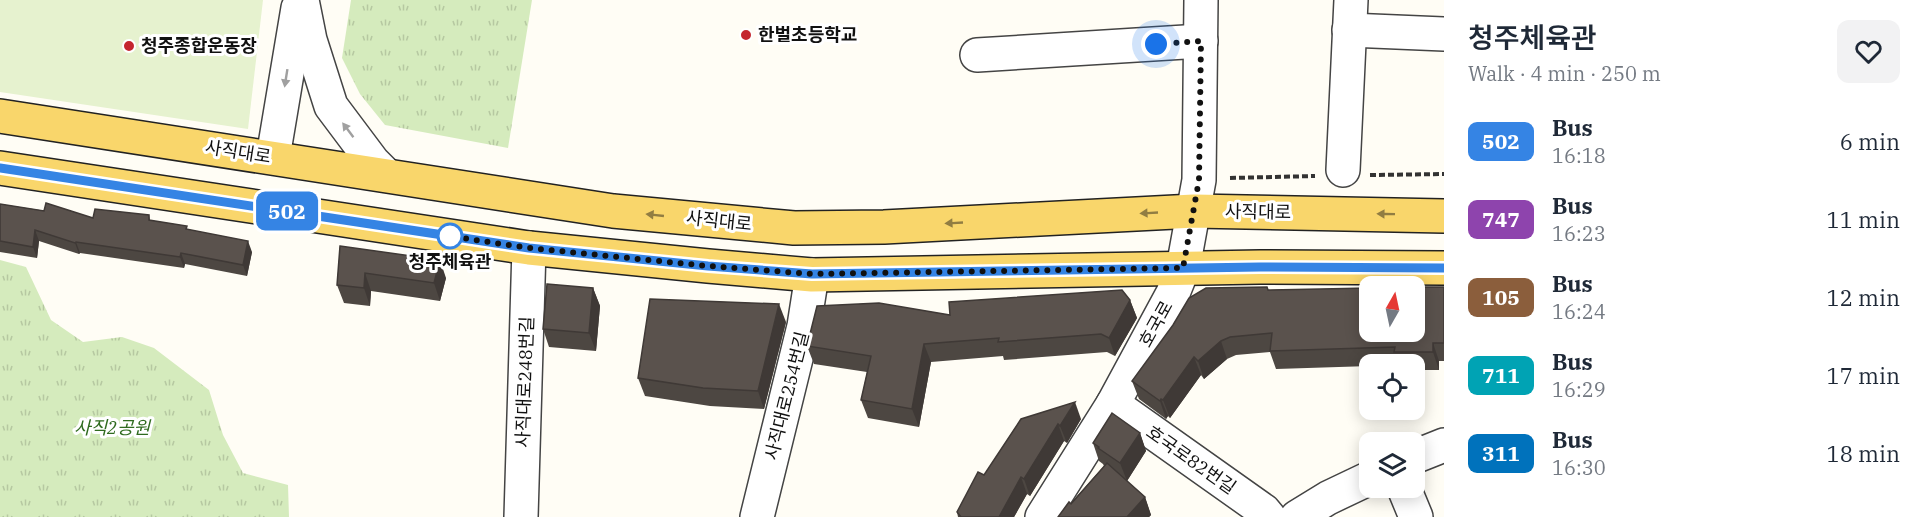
<!DOCTYPE html>
<html lang="en">
<head>
<meta charset="utf-8">
<style>
	:root { --surface:#fff; --page:#f2f2f3; --text:#1f2937; --muted:#747a83 }
	body { margin:0; font-family:"IBM Plex Serif","Noto Sans KR",serif; background:var(--page); color:var(--text); height:100vh; display:flex; flex-direction:column; font-size:22px; white-space:nowrap }
	* { box-sizing:border-box; margin:0 }
	p { font-size:20px; color:var(--muted) }
	.icon { flex:none; width:33px; height:33px; fill:none; stroke:currentColor; stroke-width:2; stroke-linecap:round; stroke-linejoin:round }
	.map { position:relative; flex:1; overflow:hidden }
	.panel { display:flex; flex-direction:column; background:var(--surface); width:480px }
	.panel>* { flex:none }
	.badge { padding:0 12px; border-radius:9px; font-size:21px; line-height:39px }
	.needle { width:39px; rotate:9deg }
	.fabs { position:absolute; left:1359px; top:276px; display:grid; gap:12px }
	.fabs a { display:grid; place-items:center; width:66px; height:66px; border-radius:12px; background:var(--surface); box-shadow:0 3px 15px #0003; font-size:30px }
	.you { position:absolute; width:30px; height:30px; margin:-15px; border:4px solid #fff; border-radius:50%; background:#1a73e8; box-shadow:0 0 0 9px #1a73e833 }
	.map>.badge { position:absolute; translate:-50% -50%; box-shadow:0 0 0 3px #fff }
	.round { display:grid; place-items:center; flex:none; width:63px; height:63px; border-radius:12px; background:var(--page) }
	.head { display:flex; align-items:center; justify-content:space-between; height:102px; padding:0 24px }
	h1 { font-size:28px; font-weight:600; line-height:45px }
	ul { padding:0; list-style:none }
	li { display:flex; align-items:center; gap:18px; height:78px; padding:0 24px }
	li div { flex:1 }
	li b { display:block; font-size:22px }
	li em { font-style:normal }
	li .badge { min-width:66px; font-weight:700; text-align:center }
	main { display:flex; flex:1; min-height:0 }
	.map>svg:first-child { display:block }
	.park { fill:url(#park-tufts) }
	.pitch { fill:#e6f2cf }
	.lines { fill:none; stroke-linecap:round; stroke-linejoin:round }
	.minor-casing { stroke:#444; stroke-width:36 }
	.major-casing { stroke:#222; stroke-width:36 }
	.path { stroke:#333; stroke-width:4; stroke-dasharray:6 3; stroke-linecap:butt }
	.minor { stroke:#fff; stroke-width:33 }
	.major { stroke:#f9d66b; stroke-width:33 }
	.wall { fill:#4d4742 }
	.shaded-wall { fill:#3f3936 }
	.building { fill:#5a524d; stroke:#3f3936; stroke-width:1.5 }
	.oneway { fill:#a0a0a0 }
	.oneway2 { fill:#917d42 }
	.line-casing { stroke:#fff; stroke-width:14 }
	.line { stroke:#3584e4; stroke-width:9 }
	.walk { stroke:#111; stroke-width:6; stroke-dasharray:0 10.8 }
	.poi-dot { fill:#c4262e; stroke:#fff; stroke-width:2 }
	.stop-dot { fill:#fff; stroke:#3584e4; stroke-width:3 }
	.labels { text-anchor:middle; stroke-width:6; stroke-linejoin:round; paint-order:stroke }
	.poi-label { font-size:18px; font-weight:bold; fill:#111; stroke:#fff; text-anchor:start }
	.street-label { font-size:18px; fill:#111; stroke:#fff }
	.stop-label { font-size:18px; font-weight:bold; fill:#111; stroke:#fff }
	.park-label { font-size:18px; font-style:italic; fill:#2f6b1f; stroke:#fff }
</style>
</head>
<body>
<main>
<div class="map">
<svg width="1444" height="517" viewBox="0 0 1444 517">
	<defs>
		<pattern id="park-tufts" width="24" height="20" patternUnits="userSpaceOnUse" patternTransform="scale(1.5)"><rect width="24" height="20" fill="#d5ebbd"/><path d="M3 7l-1-3M5 7V3M7 7l1-3M15 17l-1-3M17 17v-4M19 17l1-3" fill="none" stroke="#b6c8a1"/></pattern>
	</defs>
	<rect width="100%" height="100%" fill="#fffdf5"/>
	<g class="park">
		<polygon points="351,0 532,0 508,148 385,125 360,94 342,58"/>
		<polygon points="0,260 26,267 51,320 83,342 122,337 154,348 209,390 223,435 243,473 288,485 289,517 0,517"/>
	</g>
	<polygon class="pitch" points="0,0 263,0 248,129 0,92"/>
	<g class="lines">
		<defs>
			<g id="minor">
				<polyline points="302,0 310,40 331,106 373,162 386,175"/>
				<polyline points="1349,30 1444,34"/>
				<polyline points="977,55 1201,41"/>
				<polyline points="273,157 298,8"/>
				<polyline points="1343,170 1351,0"/>
				<polyline points="1113,404 1264,511 1269,517"/>
				<polyline points="1414,457 1444,445"/>
				<polyline points="1404,488 1416,517"/>
				<polyline points="521,517 529,248"/>
				<polyline points="757,517 804,326 812,275"/>
				<polyline points="1042,517 1113,404 1173,293 1183,268 1199,180 1201,0"/>
				<polyline points="1297,517 1328,498 1370,478"/>
			</g>
			<g id="major">
				<polyline points="0,116 613,211 794,228 884,227 1194,211 1444,216"/>
				<polyline points="0,168 529,248 708,266 812,275 1260,267 1444,268"/>
			</g>
		</defs>
		<use href="#minor" class="minor-casing"/>
		<use href="#major" class="major-casing"/>
		<g class="path">
			<polyline points="1370,175 1444,174"/>
			<polyline points="1230,178 1315,176"/>
		</g>
		<use href="#minor" class="minor"/>
		<use href="#major" class="major"/>
	</g>
	<g class="wall">
		<polygon points="0,204 93,218 149,215 150,220 188,229 252,252 247,276 185,264 184,268 80,253 79,254 39,241 37,258 0,252"/>
		<polygon points="340,246 446,278 440,301 371,291 370,306 344,303 337,285"/>
		<polygon points="1444,287 1444,361 1439,361 1439,370 1414,370 1414,364 1370,364 1370,366 1276,369 1270,352 1236,355 1227,359 1204,379 1201,375 1170,418 1168,416 1166,419 1139,399 1132,381 1268,290"/>
		<polygon points="593,288 600,306 596,351 549,347 543,329"/>
		<polygon points="1130,300 1137,318 1115,356 1107,352 1004,360 1003,356 931,362 919,427 868,418 861,400 867,372 814,364 807,346 950,315"/>
		<polygon points="786,322 764,409 710,406 645,396 638,378"/>
		<polygon points="1021,419 1081,419 1067,443 1064,441 1030,496 1027,494 1014,517 958,517 957,512 984,475"/>
		<polygon points="1140,433 1146,451 1127,481 1145,497 1151,515 1149,517 1058,517 1104,466 1103,464 1099,461 1093,443"/>
	</g>
	<g class="shaded-wall">
		<polygon points="35,230 39,241 37,258 33,247"/>
		<polygon points="248,241 252,252 247,276 243,265"/>
		<polygon points="76,242 80,253 79,254 75,243"/>
		<polygon points="181,253 185,264 184,268 180,257"/>
		<polygon points="440,260 446,278 440,301 434,283"/>
		<polygon points="365,273 371,291 370,306 364,288"/>
		<polygon points="593,288 600,306 596,351 589,333"/>
		<polygon points="1130,300 1137,318 1115,356 1109,338"/>
		<polygon points="779,304 786,322 764,409 758,391"/>
		<polygon points="1221,341 1227,359 1204,379 1198,361"/>
		<polygon points="1433,343 1439,361 1439,370 1433,352"/>
		<polygon points="924,344 931,362 919,427 912,409"/>
		<polygon points="1194,357 1201,375 1170,418 1163,400"/>
		<polygon points="1161,399 1168,416 1166,419 1160,401"/>
		<polygon points="1075,402 1081,419 1067,443 1060,426"/>
		<polygon points="1058,424 1064,441 1030,496 1024,479"/>
		<polygon points="1140,433 1146,451 1127,481 1120,463"/>
		<polygon points="1021,477 1027,494 1014,517 999,517"/>
		<polygon points="1145,497 1151,515 1149,517 1127,517"/>
	</g>
	<g class="building">
		<polygon points="46,203 93,218 95,209 149,215 149,220 187,226 186,229 248,241 243,265 181,253 180,257 76,242 75,243 35,230 33,247 0,241 0,204 44,211"/>
		<polygon points="340,246 440,260 434,283 365,273 364,288 337,285"/>
		<polygon points="547,284 593,288 589,333 543,329"/>
		<polygon points="1267,287 1268,290 1370,288 1370,332 1414,332 1414,287 1444,287 1444,343 1433,343 1433,352 1394,352 1395,347 1270,351 1272,333 1230,337 1221,341 1198,361 1194,357 1163,400 1161,399 1160,401 1132,381 1173,325 1189,298 1206,288"/>
		<polygon points="1122,290 1130,300 1109,338 1101,334 998,342 999,338 924,344 912,409 861,400 871,356 807,346 817,306 879,303 950,315 949,302"/>
		<polygon points="650,299 779,304 758,391 703,388 638,378"/>
		<polygon points="1075,402 1060,426 1058,424 1024,479 1021,477 999,517 961,517 957,512 978,472 984,475 1021,419"/>
		<polygon points="1112,413 1140,433 1120,463 1098,448 1099,447 1093,443"/>
		<polygon points="1107,463 1145,497 1127,517 1058,517 1069,502 1071,504"/>
	</g>
	<defs><path id="oneway-solid" d="M-6-.8H1V-3.2L6.5 0L1 3.2V.8H-6Z" transform="scale(1.5)"/></defs>
	<g class="oneway">
		<use href="#oneway-solid" transform="translate(286 78) rotate(99)"/>
		<use href="#oneway-solid" transform="translate(348 130) rotate(-127)"/>
	</g>
	<g class="oneway2">
		<use href="#oneway-solid" transform="translate(1149 213) rotate(177)"/>
		<use href="#oneway-solid" transform="translate(1386 214) rotate(-179)"/>
		<use href="#oneway-solid" transform="translate(655 215) rotate(-174)"/>
		<use href="#oneway-solid" transform="translate(954 223) rotate(177)"/>
	</g>
	<g class="lines">
		<defs>
			<polyline id="line" points="0,168 529,248 708,266 812,274 1260,267 1444,268"/>
		</defs>
		<use href="#line" class="line-casing"/>
		<use href="#line" class="line"/>
		<polyline class="walk" points="450,236 442,235 529,248 708,266 812,274 1183,268 1199,180 1201,41 1156,44"/>
	</g>
	<g class="poi-dot">
		<circle cx="746" cy="35" r="6"/>
		<circle cx="129" cy="46" r="6"/>
	</g>
	<circle class="stop-dot" cx="450" cy="236" r="12"/>
	<g class="labels">
		<g class="poi-label">
			<text x="758" y="41">한벌초등학교</text>
			<text x="141" y="52">청주종합운동장</text>
		</g>
		<g class="street-label">
			<text transform="translate(238 152) rotate(9)" y="6">사직대로</text>
			<text transform="translate(1258 212) rotate(1)" y="6">사직대로</text>
			<text transform="translate(719 221) rotate(6)" y="6">사직대로</text>
			<text transform="translate(1156 324) rotate(-61)" y="6">호국로</text>
			<text transform="translate(525 382) rotate(-88)" y="6">사직대로248번길</text>
			<text transform="translate(787 396) rotate(-76)" y="6">사직대로254번길</text>
			<text transform="translate(1191 460) rotate(35)" y="6">호국로82번길</text>
		</g>
		<g class="stop-label">
			<text x="450" y="268">청주체육관</text>
		</g>
		<g class="park-label">
			<text x="112" y="434">사직2공원</text>
		</g>
	</g>
</svg>
<div class="fabs">
<a><svg class="needle" viewBox="-14 -14 28 28"><path d="M0-13l5 13h-10z" fill="#e53935"/><path d="M0 13l5-13h-10z" fill="#747a83"/></svg></a>
<a><svg class="icon" aria-label="locate" viewBox="0 0 24 24"><circle cx="12" cy="12" r="6"/><path d="M12 2v4M12 18v4M2 12h4M18 12h4"/></svg></a>
<a><svg class="icon" aria-label="layers" viewBox="0 0 24 24"><path d="M12 4l9 5-9 5-9-5zM3 14l9 5 9-5"/></svg></a>
</div>
<div class="you" style="left:1156px;top:44px"></div>
<b class="badge" style="left:287px;top:211px;background:#3584e4;color:#fff">502</b>
</div>
<section class="panel">
<div class="head"><div><h1>청주체육관</h1><p>Walk · 4 min · 250 m</p></div><a class="round"><svg class="icon" aria-label="heart" viewBox="0 0 24 24"><path d="M12 20l-8-8c-3-5 5-10 8-4 3-6 11-1 8 4z"/></svg></a></div>
<ul>
<li><span class="badge" style="background:#3584e4;color:#fff">502</span><div><b>Bus</b><p>16:18</p></div><em>6 min</em></li>
<li><span class="badge" style="background:#8e44ad;color:#fff">747</span><div><b>Bus</b><p>16:23</p></div><em>11 min</em></li>
<li><span class="badge" style="background:#8b5e3c;color:#fff">105</span><div><b>Bus</b><p>16:24</p></div><em>12 min</em></li>
<li><span class="badge" style="background:#00a3b4;color:#fff">711</span><div><b>Bus</b><p>16:29</p></div><em>17 min</em></li>
<li><span class="badge" style="background:#0072bc;color:#fff">311</span><div><b>Bus</b><p>16:30</p></div><em>18 min</em></li>
</ul>
</section>
</main>
</body>
</html>
